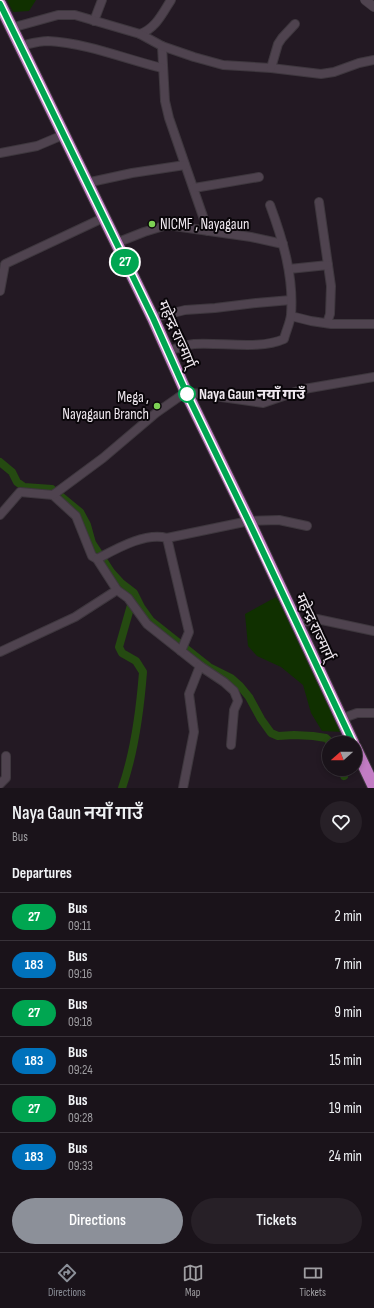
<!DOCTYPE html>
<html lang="en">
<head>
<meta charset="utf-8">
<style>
	:root { --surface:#1a131a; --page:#272027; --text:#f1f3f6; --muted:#9f9ea2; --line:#383239; --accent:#8c9099 }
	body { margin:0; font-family:"Sofia Sans Condensed","Noto Sans Devanagari",sans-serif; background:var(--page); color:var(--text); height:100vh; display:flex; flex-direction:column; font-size:15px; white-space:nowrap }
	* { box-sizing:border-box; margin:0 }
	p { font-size:13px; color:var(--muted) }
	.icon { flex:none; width:22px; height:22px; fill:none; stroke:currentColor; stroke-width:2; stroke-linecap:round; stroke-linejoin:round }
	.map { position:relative; height:788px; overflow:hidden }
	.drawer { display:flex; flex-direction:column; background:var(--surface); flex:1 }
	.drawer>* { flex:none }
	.badge { padding:0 8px; border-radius:13px; font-size:14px; line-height:26px }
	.needle { width:26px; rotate:249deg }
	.buttons { position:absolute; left:322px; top:736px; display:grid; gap:8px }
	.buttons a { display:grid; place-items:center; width:40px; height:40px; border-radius:50%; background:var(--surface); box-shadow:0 2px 6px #0003,0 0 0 1px var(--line); font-size:20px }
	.map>.badge { position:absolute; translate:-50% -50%; box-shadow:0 0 0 2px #fff }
	h2 { padding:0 12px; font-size:15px; line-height:36px }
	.round { display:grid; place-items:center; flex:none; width:42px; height:42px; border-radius:21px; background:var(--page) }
	.head { display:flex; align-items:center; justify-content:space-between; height:68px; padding:0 12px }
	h1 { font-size:19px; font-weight:600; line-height:30px }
	.primary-button { display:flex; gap:8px; margin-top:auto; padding:8px 12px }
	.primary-button a { flex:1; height:46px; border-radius:24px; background:var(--accent); color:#fff; font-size:16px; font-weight:600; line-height:46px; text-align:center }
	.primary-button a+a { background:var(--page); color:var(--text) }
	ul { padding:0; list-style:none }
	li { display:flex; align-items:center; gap:12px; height:48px; padding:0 12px; border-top:1px solid var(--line) }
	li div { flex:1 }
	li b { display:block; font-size:15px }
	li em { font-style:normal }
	li .badge { min-width:44px; font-weight:700; text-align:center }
	.menu { display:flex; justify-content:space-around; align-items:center; height:56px; border-top:1px solid var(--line); background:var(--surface); font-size:11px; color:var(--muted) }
	.menu a { display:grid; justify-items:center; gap:2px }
	.menu .active { color:var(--accent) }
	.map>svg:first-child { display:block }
	.green { fill:#103000 }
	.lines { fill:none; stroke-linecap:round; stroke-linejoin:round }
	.canal { stroke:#254a11; stroke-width:8 }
	.minor-casing { stroke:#3e373e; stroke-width:10 }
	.tertiary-casing { stroke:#3e373e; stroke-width:10 }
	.trunk-casing { stroke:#3e373e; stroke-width:14 }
	.minor { stroke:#4f434f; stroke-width:8 }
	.tertiary { stroke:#4f434f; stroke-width:9 }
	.trunk { stroke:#c27cc4; stroke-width:12 }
	.line-casing { stroke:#fff; stroke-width:9 }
	.line { stroke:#00a651; stroke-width:6 }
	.poi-dot { fill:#7dd154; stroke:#0a060a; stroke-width:1.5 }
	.stop-dot { fill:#fff; stroke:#00a651; stroke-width:2 }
	.labels { text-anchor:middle; stroke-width:4; stroke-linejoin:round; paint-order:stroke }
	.poi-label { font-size:15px; fill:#efe8ef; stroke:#0a060a; text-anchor:start }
	.street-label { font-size:15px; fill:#efe8ef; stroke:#0a060a }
	.stop-label { font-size:15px; font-weight:bold; fill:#efe8ef; stroke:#0a060a; text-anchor:start }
</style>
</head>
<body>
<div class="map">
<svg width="374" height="788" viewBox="0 0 374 788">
	<rect width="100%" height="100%" fill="#231923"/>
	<g class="green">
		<polygon points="7,0 36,0 29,11 13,12"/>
		<polygon points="276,597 293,622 344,732 322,731 311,713 303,685 281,667 257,656 248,646 245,614"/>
	</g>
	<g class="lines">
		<g class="canal">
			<polyline points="0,462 12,472 17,482 24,487 52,489 80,512 87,525 92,543 111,572 121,583 134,593 141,607 151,621 209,667 231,678 240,686 249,697 261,719 271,733 278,736 294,735 313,736 326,738 331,743"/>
			<polyline points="341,769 344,776"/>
			<path d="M 122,788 C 135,751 140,711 143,672 L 136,661 L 122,653 L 119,647 L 133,598"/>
		</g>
		<defs>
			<g id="minor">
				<polyline points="94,21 102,0"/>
				<path d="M 11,28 L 58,15 L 75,15 L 140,34 C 156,28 162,14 171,0"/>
				<polyline points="140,34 162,46 165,101 169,118 208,231"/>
				<path d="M 20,46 C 29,44 39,41 48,41 C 87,43 125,59 162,68"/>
				<polyline points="162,46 194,57 223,65 271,68 321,74 334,72 359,63 374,60"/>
				<polyline points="271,68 278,44 282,38 295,24"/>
				<polyline points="0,153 37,146 63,135"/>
				<polyline points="86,183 132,173 185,165"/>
				<polyline points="194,188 259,177"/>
				<polyline points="319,202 331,286 330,314 327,323"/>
				<polyline points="116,243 144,232 167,225 251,237 283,244"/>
				<polyline points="289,269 328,265"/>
				<polyline points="0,291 5,264 103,218"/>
				<polyline points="291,316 311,321 331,324 374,324"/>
				<polyline points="153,318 185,310 215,308 256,303 291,300"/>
				<path d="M 167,351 C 176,349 185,345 194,344 C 221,342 260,350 284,339 C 286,331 290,323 291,315 C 294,277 283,240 270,205"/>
				<polyline points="53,495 76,516 92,556 97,559 117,590 128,598 147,624 200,666 189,694 194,732 183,788"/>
				<polyline points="0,515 20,492 53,495 103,458 156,413 186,392 263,403 304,389 374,377"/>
				<polyline points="167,538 189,632 181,651"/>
				<path d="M 97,559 C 116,549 145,532 167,538 L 249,521 L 279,520 L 307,526"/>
				<polyline points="297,624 317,619 374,631"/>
				<polyline points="0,652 75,617 117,590"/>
				<polyline points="200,666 224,682 234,691 238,701 234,710 231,745"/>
				<polyline points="341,719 357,713 374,713"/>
				<polyline points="0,784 6,778 6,756"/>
			</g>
			<polyline id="tertiary" points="365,0 374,7"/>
			<g id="trunk">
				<polyline points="0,4 153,318 186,392 249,521 353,743"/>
				<polyline points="355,747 374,787"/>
			</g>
		</defs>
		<use href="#minor" class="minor-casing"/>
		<use href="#tertiary" class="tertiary-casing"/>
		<use href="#trunk" class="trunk-casing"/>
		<use href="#minor" class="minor"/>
		<use href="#tertiary" class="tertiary"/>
		<use href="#trunk" class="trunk"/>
	</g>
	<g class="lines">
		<defs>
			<polyline id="line" points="0,4 153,318 186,392 249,522 353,743"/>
		</defs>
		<use href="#line" class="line-casing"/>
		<use href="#line" class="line"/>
	</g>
	<g class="poi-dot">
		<circle cx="152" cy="224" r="4"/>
		<circle cx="157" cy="406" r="4"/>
	</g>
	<circle class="stop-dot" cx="187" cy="394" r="8"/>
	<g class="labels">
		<g class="poi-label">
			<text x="160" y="229">NICMF , Nayagaun</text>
			<text x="149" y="402" text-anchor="end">Mega ,<tspan x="149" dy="17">Nayagaun Branch</tspan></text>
		</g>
		<g class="street-label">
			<text transform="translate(177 334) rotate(66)" y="5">महेन्द्र राज्मार्ग्</text>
			<text transform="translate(315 627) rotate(65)" y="5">महेन्द्र राज्मार्ग्</text>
		</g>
		<g class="stop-label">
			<text x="199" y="399">Naya Gaun नयाँ गाउँ</text>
		</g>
	</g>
</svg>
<div class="buttons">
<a><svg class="needle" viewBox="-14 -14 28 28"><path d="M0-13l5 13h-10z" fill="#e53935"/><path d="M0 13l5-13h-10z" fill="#9f9ea2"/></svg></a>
</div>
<b class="badge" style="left:125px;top:262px;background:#00a651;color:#fff">27</b>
</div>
<section class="drawer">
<div class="head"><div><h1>Naya Gaun नयाँ गाउँ</h1><p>Bus</p></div><a class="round"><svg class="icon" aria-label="heart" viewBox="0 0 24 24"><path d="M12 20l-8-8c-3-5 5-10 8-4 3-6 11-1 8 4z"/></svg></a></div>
<h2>Departures</h2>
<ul>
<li><span class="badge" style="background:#00a651;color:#fff">27</span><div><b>Bus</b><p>09:11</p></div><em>2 min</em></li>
<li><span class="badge" style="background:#0072bc;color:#fff">183</span><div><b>Bus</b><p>09:16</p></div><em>7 min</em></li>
<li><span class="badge" style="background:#00a651;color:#fff">27</span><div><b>Bus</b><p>09:18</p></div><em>9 min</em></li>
<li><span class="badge" style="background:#0072bc;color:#fff">183</span><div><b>Bus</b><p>09:24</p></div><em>15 min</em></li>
<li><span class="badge" style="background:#00a651;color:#fff">27</span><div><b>Bus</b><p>09:28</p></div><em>19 min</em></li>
<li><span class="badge" style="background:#0072bc;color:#fff">183</span><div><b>Bus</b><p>09:33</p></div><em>24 min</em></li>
</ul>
<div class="primary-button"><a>Directions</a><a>Tickets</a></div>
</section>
<nav class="menu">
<a class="active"><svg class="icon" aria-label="directions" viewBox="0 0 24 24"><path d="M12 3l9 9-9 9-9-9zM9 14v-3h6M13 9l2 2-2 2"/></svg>Directions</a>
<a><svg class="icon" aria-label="map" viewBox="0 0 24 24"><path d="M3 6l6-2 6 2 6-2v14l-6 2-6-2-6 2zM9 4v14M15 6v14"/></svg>Map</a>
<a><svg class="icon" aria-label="tickets" viewBox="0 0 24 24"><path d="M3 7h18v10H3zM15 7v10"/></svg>Tickets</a>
</nav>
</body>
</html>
